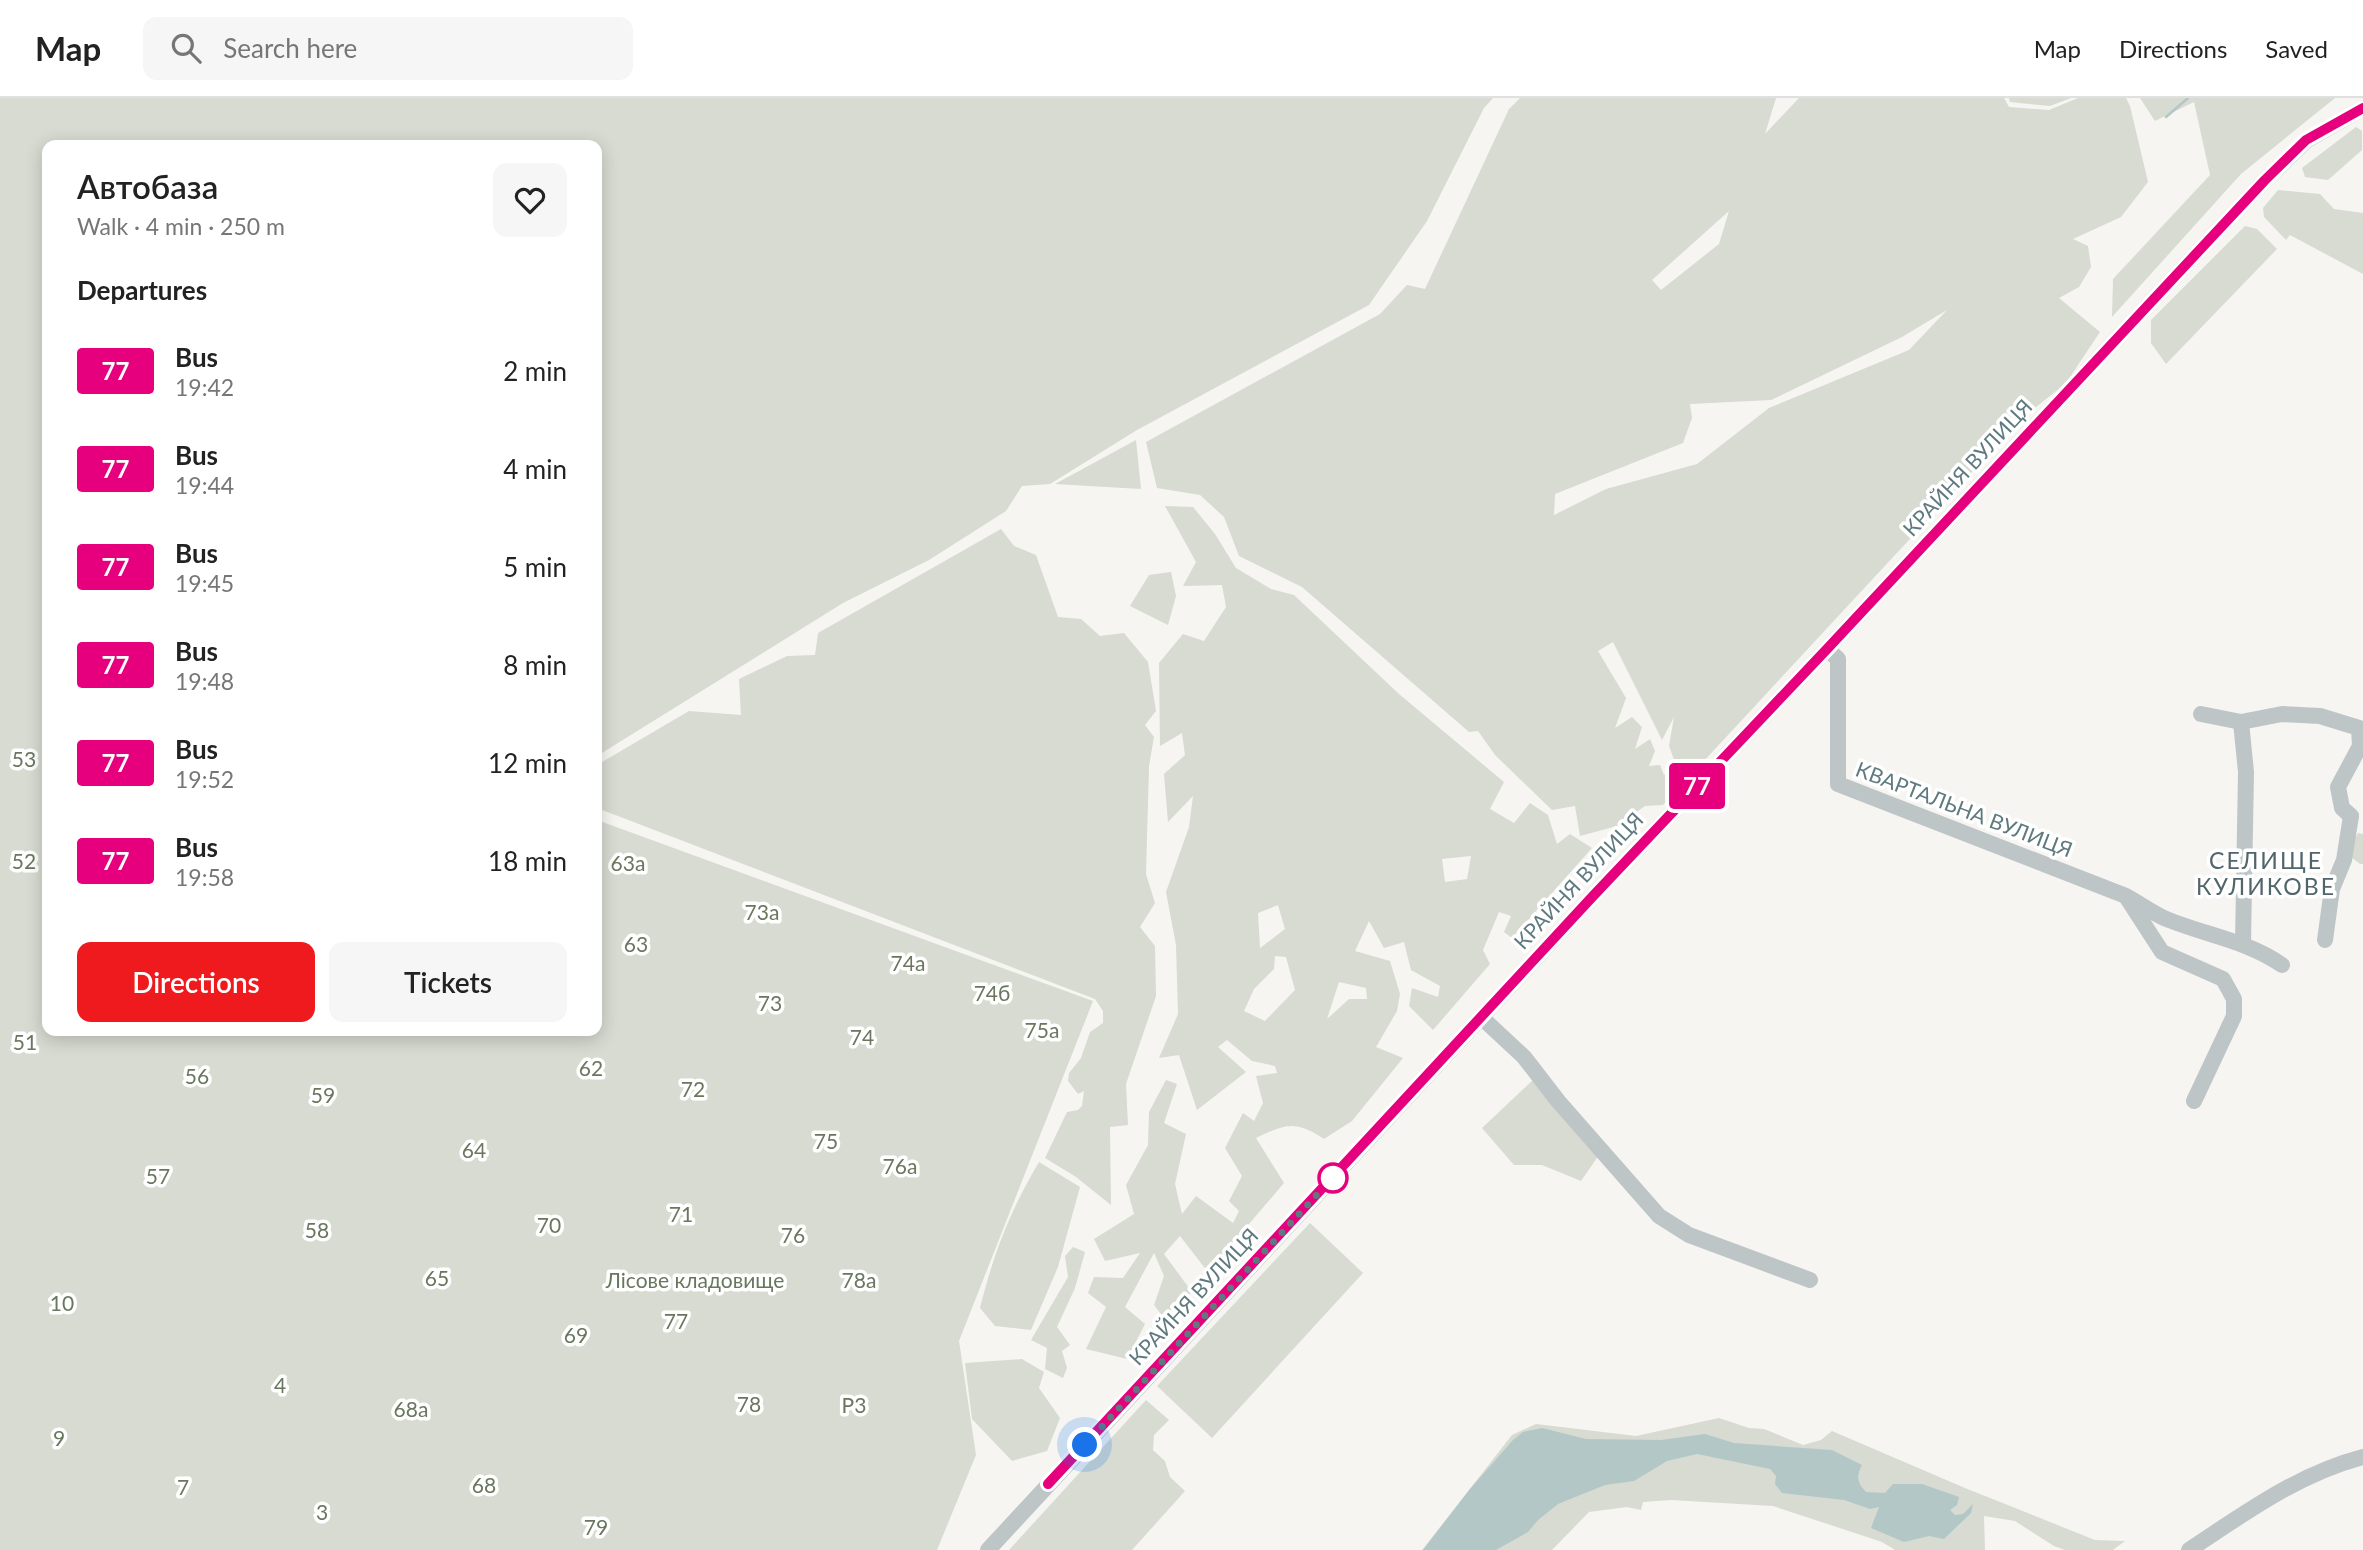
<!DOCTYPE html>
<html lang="en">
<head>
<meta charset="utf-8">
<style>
	:root { --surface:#fff; --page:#f6f6f6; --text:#222; --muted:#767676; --line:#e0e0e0; --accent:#ee1a1e }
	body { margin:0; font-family:Lato,sans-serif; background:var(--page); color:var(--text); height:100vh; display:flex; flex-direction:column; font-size:26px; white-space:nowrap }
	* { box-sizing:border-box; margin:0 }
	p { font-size:23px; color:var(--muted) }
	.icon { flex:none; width:38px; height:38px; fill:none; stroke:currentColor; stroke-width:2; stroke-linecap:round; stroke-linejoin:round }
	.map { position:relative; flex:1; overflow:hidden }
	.panel { position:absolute; left:42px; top:42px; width:560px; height:896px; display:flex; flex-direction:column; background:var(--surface); border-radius:14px; box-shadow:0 4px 18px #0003 }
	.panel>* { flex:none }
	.badge { padding:0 14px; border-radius:5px; font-size:24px; line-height:46px }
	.you { position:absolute; width:35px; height:35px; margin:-18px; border:5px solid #fff; border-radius:50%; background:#1a73e8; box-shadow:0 0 0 10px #1a73e833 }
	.map>.badge { position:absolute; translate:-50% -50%; box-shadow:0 0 0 4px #fff }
	h2 { padding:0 35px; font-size:26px; line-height:63px }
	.round { display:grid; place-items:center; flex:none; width:74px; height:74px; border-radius:14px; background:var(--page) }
	.head { display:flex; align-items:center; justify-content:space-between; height:119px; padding:0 35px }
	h1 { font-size:33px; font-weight:600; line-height:52px }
	.primary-button { display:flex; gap:14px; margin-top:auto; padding:14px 35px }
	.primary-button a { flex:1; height:80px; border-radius:14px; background:var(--accent); color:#fff; font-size:28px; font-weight:600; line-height:80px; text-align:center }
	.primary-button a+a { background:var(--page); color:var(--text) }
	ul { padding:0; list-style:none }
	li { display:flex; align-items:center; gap:21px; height:98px; padding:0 35px }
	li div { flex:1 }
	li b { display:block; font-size:26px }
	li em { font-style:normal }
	li .badge { min-width:77px; font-weight:700; text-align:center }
	header { display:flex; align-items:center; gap:42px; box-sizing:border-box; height:98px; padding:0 35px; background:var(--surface); border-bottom:2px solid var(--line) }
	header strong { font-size:33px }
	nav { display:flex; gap:38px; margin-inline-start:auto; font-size:24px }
	.search { width:490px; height:63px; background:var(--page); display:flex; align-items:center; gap:18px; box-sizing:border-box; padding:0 24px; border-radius:14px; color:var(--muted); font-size:26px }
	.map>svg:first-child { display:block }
	.green { fill:#d7dbd1; fill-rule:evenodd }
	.water { fill:#b3c7c7 }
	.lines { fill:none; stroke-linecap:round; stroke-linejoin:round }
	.stream { stroke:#b3c7c7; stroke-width:2.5 }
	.minor { stroke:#bec5c7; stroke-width:16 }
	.line-casing { stroke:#fff; stroke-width:16 }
	.line { stroke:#e6007e; stroke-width:10 }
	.walk { stroke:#5f7a7f; stroke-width:7; stroke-dasharray:0 12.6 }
	.stop-dot { fill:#fff; stroke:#e6007e; stroke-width:3.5 }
	.labels { text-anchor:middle; stroke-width:7; stroke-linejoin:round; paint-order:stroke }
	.street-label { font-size:21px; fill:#5f7a7f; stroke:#fff }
	.park-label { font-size:21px; fill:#69775e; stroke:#fff }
	.neighbourhood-label { font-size:23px; letter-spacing:2px; fill:#51656a; stroke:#fff }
</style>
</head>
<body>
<header>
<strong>Map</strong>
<div class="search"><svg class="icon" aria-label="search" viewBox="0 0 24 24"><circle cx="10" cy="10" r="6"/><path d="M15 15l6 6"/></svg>Search here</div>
<nav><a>Map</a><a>Directions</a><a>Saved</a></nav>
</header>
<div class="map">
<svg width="2363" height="1452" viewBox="0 0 2363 1452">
	<rect width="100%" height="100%" fill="#f6f5f2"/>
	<g class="green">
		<polygon points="0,0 1493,0 1484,10 1427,123 1369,207 1137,332 1050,386 1022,388 1006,413 929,462 843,505 597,658 597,47 47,47 47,933 597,933 597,722 1093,903 959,1243 976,1357 937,1452 0,1452"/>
		<path d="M 1520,0 L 1776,0 L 1765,36 L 1799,0 L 2004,0 L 2009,9 L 2049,12 L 2078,0 L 2126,0 L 2130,8 L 2148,84 L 2121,119 L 2073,141 L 2088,148 L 2091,169 L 2079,189 L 2059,200 L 2100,234 L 2066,285 L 2021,321 L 2002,319 L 1986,359 L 1663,707 L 1645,708 L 1617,728 L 1580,738 L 1575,708 L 1552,712 L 1495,657 L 1478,633 L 1469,634 L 1302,489 L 1239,458 L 1224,419 L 1200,397 L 1157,390 L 1146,344 L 1380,216 L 1407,187 L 1425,191 L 1509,11 ZM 1729,113 L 1719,146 L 1661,192 L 1652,182 ZM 1947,212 L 1909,252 L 1769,310 L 1697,366 L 1606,391 L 1554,417 L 1555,396 L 1683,345 L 1692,320 L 1690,306 L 1771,302 L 1902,239 ZM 1613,544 L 1662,642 L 1674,619 L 1669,648 L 1677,670 L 1664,677 L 1660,667 L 1649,668 L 1655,653 L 1650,641 L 1635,651 L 1642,629 L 1632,619 L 1615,630 L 1626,600 L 1598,553 Z"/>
		<polygon points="2009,0 2071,0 2050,8 2010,4"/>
		<polygon points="2140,0 2335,0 2241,76 2112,219 2113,181 2210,77 2194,4 2155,23"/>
		<polygon points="2356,29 2362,33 2362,52 2328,82 2305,79 2302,70"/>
		<polygon points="2278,92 2320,96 2334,111 2363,115 2363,176 2290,137 2286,142 2264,119 2263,110"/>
		<polygon points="2245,128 2257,131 2277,151 2166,266 2151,245 2151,222"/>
		<polygon points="1136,342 1141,391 1055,386"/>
		<path d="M 1165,408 L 1193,409 L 1215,436 L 1236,470 L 1271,491 L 1294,497 L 1399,596 L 1504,684 L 1490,711 L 1514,725 L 1530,705 L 1548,717 L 1557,746 L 1570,736 L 1592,750 L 1512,840 L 1504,834 L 1511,818 L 1499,814 L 1483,852 L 1490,866 L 1433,932 L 1409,908 L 1412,890 L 1438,899 L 1440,888 L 1411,872 L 1404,844 L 1384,850 L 1369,823 L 1355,853 L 1390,863 L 1400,896 L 1397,913 L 1376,949 L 1403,960 L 1352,1023 L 1324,1041 C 1295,1022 1286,1026 1256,1040 L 1284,1085 L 1208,1174 L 1180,1138 L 1164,1156 L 1192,1194 L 1163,1219 L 1154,1207 L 1164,1178 L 1154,1155 L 1125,1209 L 1145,1226 L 1127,1261 L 1086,1251 L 1106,1209 L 1088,1195 L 1094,1179 L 1123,1180 L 1140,1155 L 1105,1163 L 1094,1141 L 1134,1116 L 1126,1087 L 1148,1047 L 1149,1014 L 1166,982 L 1177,986 L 1164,1025 L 1186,1036 L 1175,1086 L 1182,1116 L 1196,1098 L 1233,1125 L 1239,1113 L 1229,1103 L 1242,1078 L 1225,1050 L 1243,1015 L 1254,1023 L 1263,1005 L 1256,978 L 1277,975 L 1275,968 L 1252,963 L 1227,942 L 1218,949 L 1246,974 L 1197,1012 L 1179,957 L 1159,960 L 1178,916 L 1176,847 L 1166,794 L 1189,729 L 1193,698 L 1168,724 L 1164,676 L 1185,657 L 1182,635 L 1160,648 L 1159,565 L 1183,536 L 1204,543 L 1226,509 L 1222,487 L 1183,488 L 1196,464 ZM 1471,758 L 1467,781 L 1445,784 L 1442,761 ZM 1278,807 L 1285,831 L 1260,850 L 1258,815 ZM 1275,858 L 1286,859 L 1295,892 L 1265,923 L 1244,913 L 1254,891 L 1274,871 ZM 1339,884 L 1366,890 L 1367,901 L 1349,901 L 1327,921 Z"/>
		<polygon points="1001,431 1014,448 1036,457 1058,519 1081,521 1100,538 1124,535 1148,564 1156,613 1145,627 1154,639 1149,668 1146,776 1155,805 1140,829 1155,848 1156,898 1126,986 1128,1027 1110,1029 1111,1107 1076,1079 1045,1060 1067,1014 1078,1012 1082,1008 1084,993 1078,996 1068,983 1069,975 1081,960 1090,934 1103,925 1103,913 1095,901 597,710 597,667 689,613 741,617 739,581 787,558 815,557 818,535"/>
		<polygon points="1171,474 1176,498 1168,527 1130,508 1149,477"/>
		<polygon points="2358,735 2363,736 2363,766 2360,766 2351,759 2351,747"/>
		<polygon points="1534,981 1599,1057 1581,1083 1542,1067 1514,1067 1482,1030"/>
		<path d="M 1039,1064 L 1080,1089 L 1058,1169 L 1031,1232 L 995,1228 L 980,1210 C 994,1154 1010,1113 1039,1064 Z"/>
		<polygon points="1310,1125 1363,1175 1212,1340 1157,1288"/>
		<polygon points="1073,1149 1085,1154 1075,1190 1057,1229 1070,1247 1062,1253 1067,1270 1063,1280 1045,1271 1047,1250 1031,1242 1068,1179 1065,1158"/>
		<polygon points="1022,1261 1044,1274 1039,1290 1060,1320 1047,1353 1012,1363 972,1321 965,1265"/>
		<polygon points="1146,1302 1169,1322 1154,1337 1153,1352 1165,1363 1170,1379 1185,1393 1132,1452 1009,1452"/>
		<polygon points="1719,1320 1749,1330 1764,1331 1803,1347 1821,1342 1832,1333 1965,1390 2095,1442 2125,1443 2113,1452 2065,1452 2054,1448 2015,1423 1984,1418 1985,1452 1895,1452 1882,1444 1773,1408 1671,1402 1643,1404 1641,1412 1627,1409 1589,1414 1552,1452 1422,1452 1512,1337 1536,1326 1636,1338"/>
	</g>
	<path class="water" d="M 1542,1330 L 1586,1341 L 1661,1342 L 1705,1336 L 1734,1345 L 1832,1352 L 1862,1367 C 1856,1378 1857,1385 1866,1394 L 1885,1395 L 1893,1386 L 1922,1386 L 1959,1399 L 1957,1407 L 1950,1412 L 1955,1417 L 1963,1416 L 1973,1406 L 1971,1415 L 1944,1441 L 1929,1438 L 1904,1444 L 1871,1430 L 1879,1409 L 1870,1411 L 1844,1402 L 1782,1395 L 1775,1386 L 1776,1378 L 1770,1371 L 1697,1356 L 1667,1363 L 1634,1383 L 1605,1387 L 1558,1406 L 1538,1422 L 1528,1434 L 1496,1452 L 1423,1452 L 1470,1391 L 1513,1342 L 1523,1334 Z"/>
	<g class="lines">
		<polyline class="stream" points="2166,19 2188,0"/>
		<g class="minor">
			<path d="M 1827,551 L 1838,561 L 1838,686 L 2126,798 C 2139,805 2151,814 2164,820 C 2204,837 2246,842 2282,867"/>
			<polyline points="2201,616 2241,624 2282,616 2320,618 2359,630 2360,648 2338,689 2342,710 2351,718 2344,762 2332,791 2325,842"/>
			<polyline points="2241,624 2246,674 2243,845"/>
			<polyline points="2127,800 2162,854 2223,881 2234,901 2234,918 2194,1003"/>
			<polyline points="1481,919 1524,959 1558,1003 1659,1118 1689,1137 1810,1182"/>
			<polyline points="988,1452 1594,797 1827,551 2265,82 2307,42 2363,10"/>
			<path d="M 2189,1452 C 2245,1415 2298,1376 2363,1359"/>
		</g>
	</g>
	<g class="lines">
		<defs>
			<polyline id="line" points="1048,1386 1594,797 1827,551 2265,82 2306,42 2363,10"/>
		</defs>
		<use href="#line" class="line-casing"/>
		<use href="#line" class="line"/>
		<polyline class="walk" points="1085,1347 1339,1073 1333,1080"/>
	</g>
	<circle class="stop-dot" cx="1333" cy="1080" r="14"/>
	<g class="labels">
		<g class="street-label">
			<text transform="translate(1968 370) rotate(-47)" y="7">КРАЙНЯ ВУЛИЦЯ</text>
			<text transform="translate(1964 712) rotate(21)" y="7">КВАРТАЛЬНА ВУЛИЦЯ</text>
			<text transform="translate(1579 783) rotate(-47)" y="7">КРАЙНЯ ВУЛИЦЯ</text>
			<text transform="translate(1194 1199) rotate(-47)" y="7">КРАЙНЯ ВУЛИЦЯ</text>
		</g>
		<g class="park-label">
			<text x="24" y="669">53</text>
			<text x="24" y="771">52</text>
			<text x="628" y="773">63а</text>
			<text x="762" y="822">73а</text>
			<text x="636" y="854">63</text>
			<text x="908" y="873">74а</text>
			<text x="992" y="903">74б</text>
			<text x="770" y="913">73</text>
			<text x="1042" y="940">75а</text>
			<text x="862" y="947">74</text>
			<text x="25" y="952">51</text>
			<text x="591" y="978">62</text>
			<text x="197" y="986">56</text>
			<text x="693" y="999">72</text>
			<text x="323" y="1005">59</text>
			<text x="826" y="1051">75</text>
			<text x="474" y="1060">64</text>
			<text x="900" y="1076">76а</text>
			<text x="158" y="1086">57</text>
			<text x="681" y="1124">71</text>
			<text x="549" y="1135">70</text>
			<text x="317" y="1140">58</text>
			<text x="793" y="1145">76</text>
			<text x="437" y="1188">65</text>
			<text x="695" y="1190">Лісове кладовище</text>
			<text x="859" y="1190">78а</text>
			<text x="62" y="1213">10</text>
			<text x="676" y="1231">77</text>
			<text x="576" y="1245">69</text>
			<text x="280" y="1295">4</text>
			<text x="749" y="1314">78</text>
			<text x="854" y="1315">Р3</text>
			<text x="411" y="1319">68а</text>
			<text x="59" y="1348">9</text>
			<text x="484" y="1395">68</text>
			<text x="183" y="1397">7</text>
			<text x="322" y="1422">3</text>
			<text x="596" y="1437">79</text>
		</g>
		<g class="neighbourhood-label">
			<text x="2266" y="771">СЕЛИЩЕ<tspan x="2266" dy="26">КУЛИКОВЕ</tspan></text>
		</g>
	</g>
</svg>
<div class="you" style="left:1085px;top:1347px"></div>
<b class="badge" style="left:1697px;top:688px;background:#e6007e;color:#fff">77</b>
<section class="panel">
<div class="head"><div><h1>Автобаза</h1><p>Walk · 4 min · 250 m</p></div><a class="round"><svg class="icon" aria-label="heart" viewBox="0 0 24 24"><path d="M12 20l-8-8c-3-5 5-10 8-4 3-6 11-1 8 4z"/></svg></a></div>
<h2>Departures</h2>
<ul>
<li><span class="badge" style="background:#e6007e;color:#fff">77</span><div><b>Bus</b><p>19:42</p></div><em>2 min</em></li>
<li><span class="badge" style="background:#e6007e;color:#fff">77</span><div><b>Bus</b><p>19:44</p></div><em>4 min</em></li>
<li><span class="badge" style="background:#e6007e;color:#fff">77</span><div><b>Bus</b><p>19:45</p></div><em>5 min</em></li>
<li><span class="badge" style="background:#e6007e;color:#fff">77</span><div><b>Bus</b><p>19:48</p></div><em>8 min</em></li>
<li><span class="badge" style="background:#e6007e;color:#fff">77</span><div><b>Bus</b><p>19:52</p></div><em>12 min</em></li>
<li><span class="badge" style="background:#e6007e;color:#fff">77</span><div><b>Bus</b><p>19:58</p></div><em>18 min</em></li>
</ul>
<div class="primary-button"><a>Directions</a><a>Tickets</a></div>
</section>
</div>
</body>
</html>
